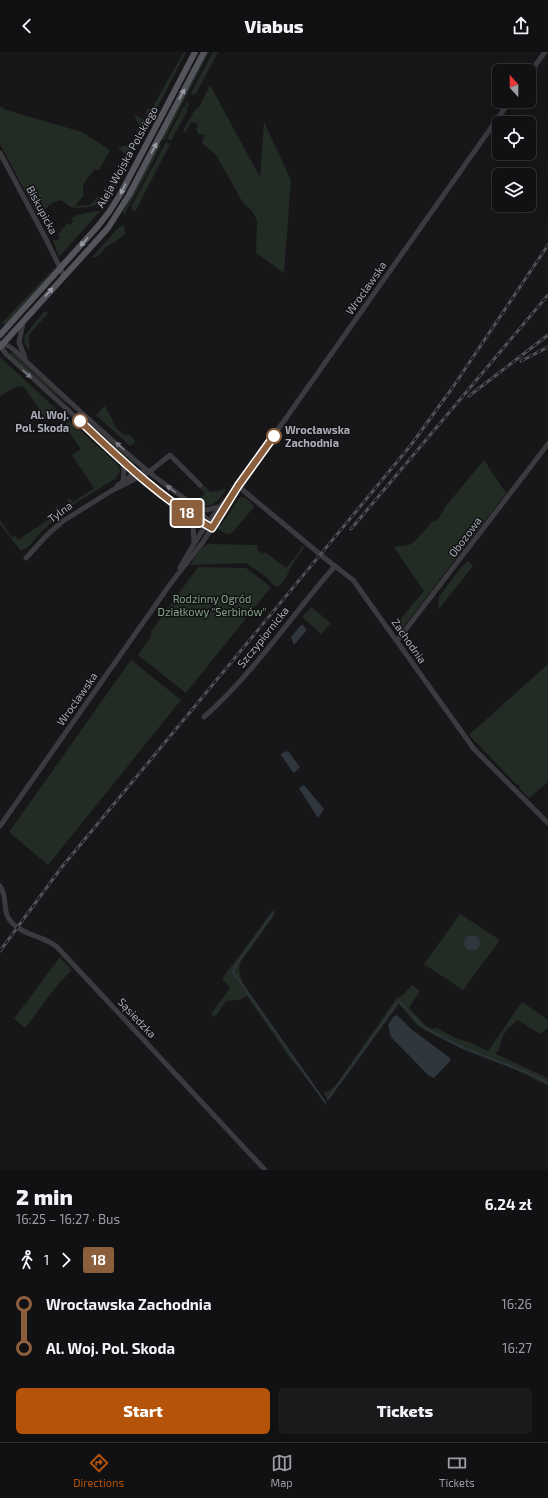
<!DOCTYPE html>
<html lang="en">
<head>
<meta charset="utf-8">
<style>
	:root { --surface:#111113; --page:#1a1a1c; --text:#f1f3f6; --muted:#9c9da0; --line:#303133; --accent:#b45309 }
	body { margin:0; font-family:"Exo 2",sans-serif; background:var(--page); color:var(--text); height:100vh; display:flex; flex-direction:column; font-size:15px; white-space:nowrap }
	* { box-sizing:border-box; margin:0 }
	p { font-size:13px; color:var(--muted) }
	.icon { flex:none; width:22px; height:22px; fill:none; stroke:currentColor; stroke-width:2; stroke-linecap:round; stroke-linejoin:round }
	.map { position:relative; height:1118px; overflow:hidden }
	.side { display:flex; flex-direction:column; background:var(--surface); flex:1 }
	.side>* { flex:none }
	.badge { padding:0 8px; border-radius:3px; font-size:14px; line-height:26px }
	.needle { width:26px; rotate:339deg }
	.tools { position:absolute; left:492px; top:12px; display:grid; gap:8px }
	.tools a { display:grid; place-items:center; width:44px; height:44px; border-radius:6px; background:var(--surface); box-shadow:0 4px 16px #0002,0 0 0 1px var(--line); font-size:20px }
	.map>.badge { position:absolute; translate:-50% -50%; box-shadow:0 0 0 2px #fff }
	.legs { display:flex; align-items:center; gap:6px; height:44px; padding:0 16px; font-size:13px }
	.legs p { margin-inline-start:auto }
	.head { display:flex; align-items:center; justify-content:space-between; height:68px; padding:0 16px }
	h1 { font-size:22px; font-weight:800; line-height:30px }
	.primary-button { display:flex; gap:8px; margin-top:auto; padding:8px 16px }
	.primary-button a { flex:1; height:46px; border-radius:6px; background:var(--accent); color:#fff; font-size:16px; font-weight:800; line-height:46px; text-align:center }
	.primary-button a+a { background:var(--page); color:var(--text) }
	ul { padding:0 16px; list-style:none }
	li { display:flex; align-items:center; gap:14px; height:44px; font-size:15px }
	li i { display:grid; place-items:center; width:6px; height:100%; margin:0 5px; background:currentColor }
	li i::after { content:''; width:10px; height:10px; margin:-5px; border:3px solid; border-radius:50%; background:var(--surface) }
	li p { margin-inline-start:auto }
	li:first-child i { background:linear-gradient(#0000 50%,currentColor 0) }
	li:last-child i { background:linear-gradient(currentColor 50%,#0000 0) }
	header { display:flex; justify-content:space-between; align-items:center; height:52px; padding:0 16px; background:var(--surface); font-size:18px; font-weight:800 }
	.menu { display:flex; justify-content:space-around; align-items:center; height:56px; border-top:1px solid var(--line); background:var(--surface); font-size:11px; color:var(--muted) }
	.menu a { display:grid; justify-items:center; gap:2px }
	.menu .on { color:var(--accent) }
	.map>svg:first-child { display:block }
	.green { fill:#232b25 }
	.water { fill:#30363e }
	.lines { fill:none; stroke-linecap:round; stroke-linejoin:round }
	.stream { stroke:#30363e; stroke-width:1.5 }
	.minor { stroke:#3a3a3f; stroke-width:5 }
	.major { stroke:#54555c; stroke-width:6 }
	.rail-casing { stroke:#515258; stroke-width:3 }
	.rail { stroke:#121214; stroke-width:1.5; stroke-dasharray:4.5; stroke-linecap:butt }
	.oneway { fill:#999ba6 }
	.oneway2 { fill:#787982 }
	.line-1-casing { stroke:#fff; stroke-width:9 }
	.line-1 { stroke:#8b5e3c; stroke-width:6 }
	.stop-1-dot { fill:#fff; stroke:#8b5e3c; stroke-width:2 }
	.labels { text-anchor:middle; stroke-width:3; stroke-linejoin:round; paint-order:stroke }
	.street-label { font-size:11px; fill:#aaacb8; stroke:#121214 }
	.stop-label { font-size:11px; font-weight:bold; fill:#aaacb8; stroke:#121214; text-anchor:end }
	.park-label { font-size:11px; fill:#82a188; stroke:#121214 }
</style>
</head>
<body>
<header><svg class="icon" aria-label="back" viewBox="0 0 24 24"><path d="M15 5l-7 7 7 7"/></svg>Viabus<svg class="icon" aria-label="share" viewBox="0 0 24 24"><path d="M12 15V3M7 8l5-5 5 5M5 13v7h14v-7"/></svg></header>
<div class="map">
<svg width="548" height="1118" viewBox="0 0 548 1118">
	<rect width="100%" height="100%" fill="#171719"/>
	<g class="green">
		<polygon points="184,0 186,0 154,62 151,64 145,61 148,56 151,58"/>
		<polygon points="207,0 209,0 164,88 161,87"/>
		<polygon points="213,0 218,0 197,40 194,43 191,42 187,49 189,53 188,56 185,52"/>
		<polygon points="210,33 260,125 264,70 291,128 284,221 256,201 257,168 252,159 243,151 216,103 203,92 202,89 205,83 198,82 198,80 196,78 198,72 191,70 185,81 183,79 194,59 199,55"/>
		<path d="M 0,54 L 6,58 L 82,80 L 110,98 L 99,118 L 94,118 C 88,126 80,133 84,143 L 75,154 L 90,153 L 98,144 L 100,146 L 108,137 L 113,127 L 111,125 L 112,123 L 118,121 L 124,114 L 123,111 L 126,110 L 124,113 L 126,117 L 109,150 L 105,151 L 103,153 L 99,152 C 94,155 75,157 71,155 C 65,152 64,147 57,149 C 49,151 45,158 40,163 L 36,162 L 36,160 L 0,92 Z"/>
		<polygon points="184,54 188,58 171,89 167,86"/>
		<polygon points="134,63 148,70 146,72 147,74 132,102 129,105 118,96 133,91 139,73"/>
		<polygon points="166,90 170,92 135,160 133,159 131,155"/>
		<polygon points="159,92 161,93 147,121 124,163 123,160"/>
		<polygon points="95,159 100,159 59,205 53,189 54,187 57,189 60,185 58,183 67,171 70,173 73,169 71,166 78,163"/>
		<polygon points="123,174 125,176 124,180 126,181 119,187 106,195 97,205 92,205 119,175"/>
		<polygon points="56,215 5,273 2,271 53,217"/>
		<polygon points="47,259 48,261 29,283 29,299 24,290 25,283 44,260"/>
		<polygon points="12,300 72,355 46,335 10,302"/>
		<polygon points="0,306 3,306 2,307 67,367 59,377 57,376 65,368 57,362 47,369 24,335 17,334 0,344"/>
		<polygon points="105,354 117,377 125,384 128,382 135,388 134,391 157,411 133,391 130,394 96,363"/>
		<polygon points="78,360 135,411 133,414 77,363 76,362"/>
		<polygon points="69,368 118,413 120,419 115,427 71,454 67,447 69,446 73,450 94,436 72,403 81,397 67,377 58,383 58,381"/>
		<polygon points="484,408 503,437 507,440 402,577 393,576 424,539 394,495 409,493 415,489 432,470 438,467 442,461 445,455"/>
		<path d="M 202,432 L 211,440 L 227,437 C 221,444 216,454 206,454 L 199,448 L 205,441 L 198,435 Z"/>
		<polygon points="241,445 246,446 253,452 254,455 231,482 227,482 216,476 219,471 221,473 239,446"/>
		<polygon points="57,454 62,458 62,461 41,480 28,495 21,499 0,472 0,468 12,485 15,484 18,488 58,461 55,456"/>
		<path d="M 207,492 L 257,493 L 257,497 L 263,502 L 265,500 L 286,516 L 300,499 L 300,496 L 304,494 L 304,496 C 300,501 296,506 293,512 C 288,519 286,531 276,535 L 266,525 L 246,511 L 190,513 L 200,498 Z"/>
		<polygon points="469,509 473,514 438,558 439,545 462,514"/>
		<polygon points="198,515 246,516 271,535 186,641 138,603 150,586 152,578"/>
		<polygon points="311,555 331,571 321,582 302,565"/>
		<polygon points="131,608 181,648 48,813 9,780"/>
		<polygon points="548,612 548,730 529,746 519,736 520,734 518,732 516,732 469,683"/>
		<path d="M 273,858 L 275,861 L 273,865 L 242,908 C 236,919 241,927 247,937 L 326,1050 L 326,1053 L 297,1014 L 292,1009 L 247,944 L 239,948 L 226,949 L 215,965 L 211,962 L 230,936 L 222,927 Z"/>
		<polygon points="460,862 500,888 463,938 424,912"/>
		<polygon points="60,905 72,918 58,932 25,976 14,967"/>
		<path d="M 412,933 L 420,939 L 409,956 L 426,974 L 433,977 L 437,976 L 455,986 L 469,990 L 488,999 L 522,950 L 548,968 L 548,976 L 540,982 L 518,968 C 511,973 505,979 502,986 C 500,992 500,997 496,1002 L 548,1026 L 548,1034 L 516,1018 L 464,998 L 426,979 L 417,973 L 399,952 L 328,1049 L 324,1041 L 330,1038 L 335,1034 L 396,947 L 403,943 Z"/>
	</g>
	<g class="water">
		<polygon points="302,572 307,578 294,593 291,585"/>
		<polygon points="288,699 300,715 294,721 292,719 281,703 282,701"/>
		<polygon points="304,733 324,757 318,766 299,736"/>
		<circle cx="472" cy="891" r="8"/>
		<polygon points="397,963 411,977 450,1006 450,1009 434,1026 429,1024 391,985 388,973 394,964"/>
	</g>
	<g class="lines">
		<g class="stream">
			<polyline points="273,861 234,916 233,920 325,1050"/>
			<polyline points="328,1047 397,951 399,949 422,974 459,994 533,1023 548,1031"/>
		</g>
		<g class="minor">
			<polyline points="529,22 545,0"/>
			<polyline points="0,101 46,187 64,224"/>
			<polyline points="23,271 19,290 25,306"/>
			<polyline points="1,291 2,293 3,298 6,302 141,424 183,458 212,476"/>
			<path d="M 2,293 L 7,293 L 13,297 C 57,338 102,381 149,420 C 166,435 204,456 212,476"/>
			<polyline points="121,407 124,417 123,429"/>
			<polyline points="117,434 136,420 148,420"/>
			<polyline points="238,434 327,508 353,528 474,697 548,771"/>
			<polyline points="195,455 207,458 218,455"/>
			<polyline points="186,462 193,474 194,490"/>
			<polyline points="26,506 48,482 63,469 111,439 149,420 170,403 200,433"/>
			<path d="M 180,516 C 194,490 210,465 231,442"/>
			<polyline points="397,589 548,392"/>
			<path d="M 204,665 C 254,621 291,564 335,514"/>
			<polyline points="0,774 171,531 203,490 238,434 510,49"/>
			<path d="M 0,834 C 8,845 2,857 9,867 C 21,884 43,883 57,895 L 265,1118"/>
		</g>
		<g class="major">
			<polyline points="0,283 98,174 109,160 121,141 195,0"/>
			<polyline points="0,295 108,176 129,143 204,0"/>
		</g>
		<defs>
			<g id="rail">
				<polyline points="521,309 548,295"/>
				<polyline points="469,344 548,283"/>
				<polyline points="351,477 548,243"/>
				<polyline points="0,899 61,816 411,393 453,335 548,193"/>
			</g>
		</defs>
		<use href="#rail" class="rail-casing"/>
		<use href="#rail" class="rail"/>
	</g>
	<defs><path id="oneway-solid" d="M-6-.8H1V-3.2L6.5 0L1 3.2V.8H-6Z"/></defs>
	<g class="oneway">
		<use href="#oneway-solid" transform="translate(182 42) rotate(-62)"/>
		<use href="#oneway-solid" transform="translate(154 96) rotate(-62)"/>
		<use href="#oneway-solid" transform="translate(123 137) rotate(118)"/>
		<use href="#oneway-solid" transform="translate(84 190) rotate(132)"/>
		<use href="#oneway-solid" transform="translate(49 240) rotate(-48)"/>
	</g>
	<g class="oneway2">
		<use href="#oneway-solid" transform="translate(27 322) rotate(42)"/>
		<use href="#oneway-solid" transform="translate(120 394) rotate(-138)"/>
		<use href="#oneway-solid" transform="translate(171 437) rotate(-143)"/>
	</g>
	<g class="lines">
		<defs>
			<path id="line-1" d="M 80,369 C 120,407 163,449 212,476 L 238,434 L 274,384"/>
		</defs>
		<use href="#line-1" class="line-1-casing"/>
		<use href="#line-1" class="line-1"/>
	</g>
	<g class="stop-1-dot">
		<circle cx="80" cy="369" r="7"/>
		<circle cx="274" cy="384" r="7"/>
	</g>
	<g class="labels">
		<g class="street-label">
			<text transform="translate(127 105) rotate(-61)" y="4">Aleja Wojska Polskiego</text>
			<text transform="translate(42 158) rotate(62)" y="4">Biskupicka</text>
			<text transform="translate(366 236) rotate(-55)" y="4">Wrocławska</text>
			<text transform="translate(60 460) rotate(-36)" y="4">Tylna</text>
			<text transform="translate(465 485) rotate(-53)" y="4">Obozowa</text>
			<text transform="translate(263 585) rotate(-51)" y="4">Szczypiornicka</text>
			<text transform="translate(409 589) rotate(55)" y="4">Zachodnia</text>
			<text transform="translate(77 647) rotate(-55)" y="4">Wrocławska</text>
			<text transform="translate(137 966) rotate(47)" y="4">Sąsiedzka</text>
		</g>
		<g class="stop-label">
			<text x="69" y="367">Al. Woj.<tspan x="69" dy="13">Pol. Skoda</tspan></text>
			<text x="285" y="382" text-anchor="start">Wrocławska<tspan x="285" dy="13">Zachodnia</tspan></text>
		</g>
		<g class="park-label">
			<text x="212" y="551">Rodzinny Ogród<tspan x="212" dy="13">Działkowy "Serbinów"</tspan></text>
		</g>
	</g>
</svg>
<div class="tools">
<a><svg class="needle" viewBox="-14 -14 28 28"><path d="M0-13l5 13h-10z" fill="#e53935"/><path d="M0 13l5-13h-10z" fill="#9c9da0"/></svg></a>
<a><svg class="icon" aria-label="locate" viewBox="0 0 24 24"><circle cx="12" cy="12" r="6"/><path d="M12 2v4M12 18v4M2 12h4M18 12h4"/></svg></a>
<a><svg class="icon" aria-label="layers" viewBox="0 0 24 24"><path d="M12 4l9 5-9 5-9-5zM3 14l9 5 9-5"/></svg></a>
</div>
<b class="badge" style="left:187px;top:461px;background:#8b5e3c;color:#fff">18</b>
</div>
<section class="side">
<div class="head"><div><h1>2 min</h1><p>16:25 – 16:27 · Bus</p></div><b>6.24 zł</b></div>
<div class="legs"><svg class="icon" aria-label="walk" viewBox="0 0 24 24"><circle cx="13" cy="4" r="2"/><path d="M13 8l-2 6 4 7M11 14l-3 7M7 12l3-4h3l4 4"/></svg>1<svg class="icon" aria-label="forward" viewBox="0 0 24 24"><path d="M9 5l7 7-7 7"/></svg><b class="badge" style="background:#8b5e3c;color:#fff">18</b></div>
<ul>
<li><i style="color:#8b5e3c"></i><b>Wrocławska Zachodnia</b><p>16:26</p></li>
<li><i style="color:#8b5e3c"></i><b>Al. Woj. Pol. Skoda</b><p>16:27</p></li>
</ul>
<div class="primary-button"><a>Start</a><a>Tickets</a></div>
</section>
<nav class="menu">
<a class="on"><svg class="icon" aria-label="directions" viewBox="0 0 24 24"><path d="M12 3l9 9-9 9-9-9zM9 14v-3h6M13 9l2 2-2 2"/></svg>Directions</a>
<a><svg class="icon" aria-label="map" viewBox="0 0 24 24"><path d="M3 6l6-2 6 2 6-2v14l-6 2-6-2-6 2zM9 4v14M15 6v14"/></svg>Map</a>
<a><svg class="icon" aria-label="tickets" viewBox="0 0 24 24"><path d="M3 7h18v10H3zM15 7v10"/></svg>Tickets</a>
</nav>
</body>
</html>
